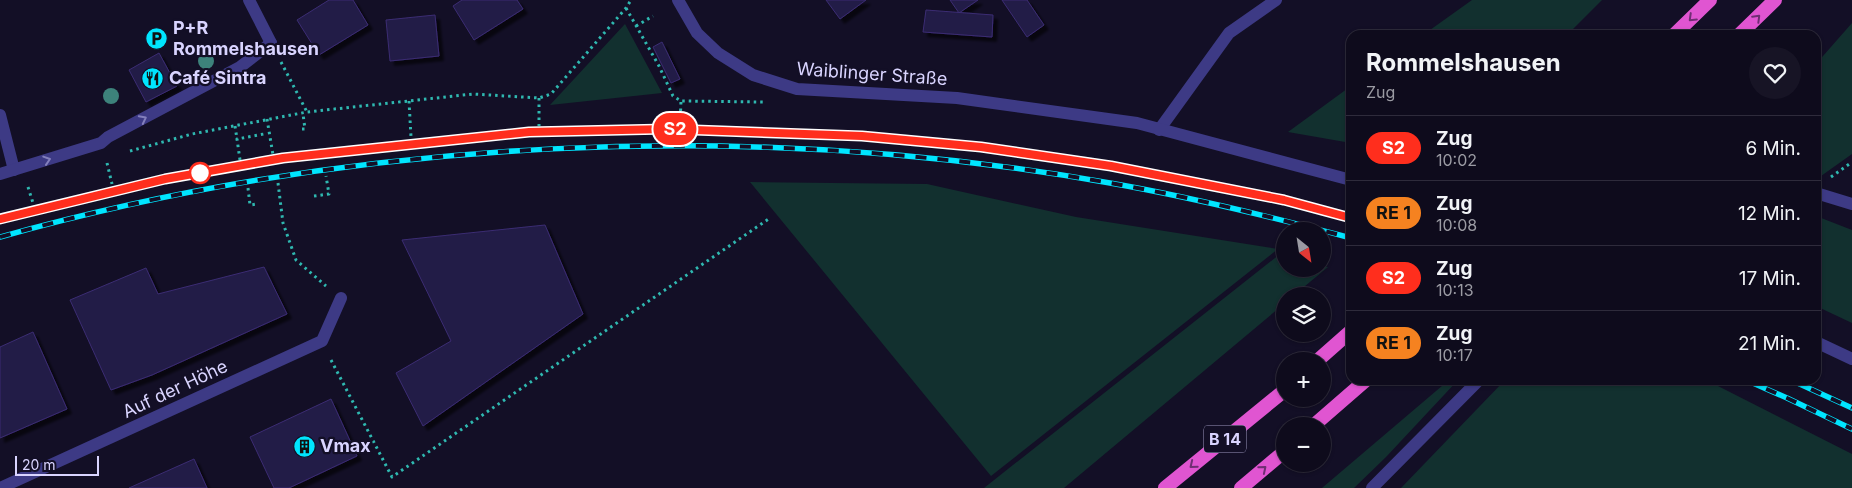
<!DOCTYPE html>
<html lang="de">
<head>
<meta charset="utf-8">
<style>
	:root { --surface:#0e0b1c; --page:#171425; --text:#f1f3f6; --muted:#9b9ba3; --line:#2e2b3b }
	body { margin:0; font-family:Inter,sans-serif; background:var(--page); color:var(--text); height:100vh; display:flex; flex-direction:column; font-size:19px; white-space:nowrap }
	* { box-sizing:border-box; margin:0 }
	p { font-size:16px; color:var(--muted) }
	.icon { flex:none; width:28px; height:28px; fill:none; stroke:currentColor; stroke-width:2; stroke-linecap:round; stroke-linejoin:round }
	.map { position:relative; flex:1; overflow:hidden }
	.drawer { position:absolute; left:1346px; top:30px; width:475px; height:355px; display:flex; flex-direction:column; background:var(--surface); border-radius:15px; box-shadow:0 1px 4px #0004,0 0 0 1px var(--line) }
	.drawer>* { flex:none }
	.badge { padding:0 10px; border-radius:16px; font-size:18px; line-height:32px }
	.needle { width:32px; rotate:150deg }
	.controls { position:absolute; left:1276px; top:222px; display:grid; gap:10px }
	.controls a { display:grid; place-items:center; width:55px; height:55px; border-radius:50%; background:var(--surface); box-shadow:0 1px 4px #0004,0 0 0 1px var(--line); font-size:25px }
	.scale { position:absolute; left:15px; bottom:12px; width:84px; box-sizing:border-box; padding-left:5px; border:2px solid #d9d4ff; border-top:0; font-size:14px; line-height:18px; white-space:nowrap; color:#d9d4ff; -webkit-text-stroke:4px #130f26; paint-order:stroke }
	.map>.badge { position:absolute; translate:-50% -50%; box-shadow:0 0 0 2px #fff }
	.round { display:grid; place-items:center; flex:none; width:52px; height:52px; border-radius:26px; background:var(--page) }
	.overview { display:flex; align-items:center; justify-content:space-between; height:85px; padding:0 20px }
	h1 { font-size:24px; font-weight:700; line-height:38px }
	ul { padding:0; list-style:none }
	li { display:flex; align-items:center; gap:15px; height:65px; padding:0 20px; border-top:1px solid var(--line) }
	li div { flex:1 }
	li b { display:block; font-size:19px }
	li em { font-style:normal }
	li .badge { min-width:55px; font-weight:700; text-align:center }
	.map>svg:first-child { display:block }
	.green { fill:#12302f }
	.building { fill:#241b47; stroke:#3b2d73; filter:url(#shadow) }
	.lines { fill:none; stroke-linecap:round; stroke-linejoin:round }
	.path { stroke:#2fb8b0; stroke-width:3; stroke-dasharray:2.5 4; stroke-linecap:butt }
	.service { stroke:#3d3a85; stroke-width:12 }
	.minor { stroke:#3d3a85; stroke-width:12 }
	.tertiary { stroke:#3d3a85; stroke-width:12 }
	.trunk { stroke:#e055d1; stroke-width:14 }
	.rail-casing { stroke:#00e5ff; stroke-width:5.5 }
	.rail { stroke:#130f26; stroke-width:4; stroke-dasharray:11; stroke-linecap:butt }
	.tree { fill:#3d827b }
	.oneway { stroke:#6f2e73 }
	.oneway2 { stroke:#837fbc }
	.line-casing { stroke:#fff; stroke-width:11 }
	.line { stroke:#ff2e1d; stroke-width:8 }
	.stop-dot { fill:#fff; stroke:#ff2e1d; stroke-width:2.5 }
	.labels { text-anchor:middle; stroke-width:4.5; stroke-linejoin:round; paint-order:stroke }
	.shield { fill:#130f26; stroke:#9e99be; stroke-width:1 }
	.shield-label { font-size:16px; font-weight:bold; fill:#d9d4ff }
	.poi-label { font-size:18px; font-weight:bold; fill:#d9d4ff; stroke:#130f26; text-anchor:start }
	.street-label { font-size:18px; fill:#d9d4ff; stroke:#130f26 }
</style>
</head>
<body>
<div class="map">
<svg width="1852" height="488" viewBox="0 0 1852 488">
	<defs>
		<filter id="shadow"><feDropShadow dx="4.5" dy="4.5" stdDeviation="1" flood-color="#0009"/></filter>
	</defs>
	<rect width="100%" height="100%" fill="#130f26"/>
	<g class="green">
		<polygon points="1472,0 1602,0 1567,35 1423,35"/>
		<polygon points="1852,23 1852,154 1821,176 1816,175 1816,64"/>
		<polygon points="625,24 662,93 550,105"/>
		<polygon points="1351,86 1351,143 1288,132"/>
		<polygon points="750,182 927,184 1076,217 1278,249 991,476"/>
		<polygon points="1816,216 1852,230 1852,323 1816,306"/>
		<polygon points="1280,254 1285,255 1285,269 1322,269 1323,266 1328,267 1293,296 1285,296 1285,303 1064,488 984,488"/>
		<polygon points="1449,380 1458,380 1386,457 1354,488 1322,488"/>
		<polygon points="1505,380 1699,380 1718,386 1852,454 1852,488 1401,488"/>
	</g>
	<g class="building">
		<polygon points="329,0 353,0 368,25 319,55 297,20"/>
		<polygon points="462,0 517,0 523,9 474,40 453,6"/>
		<polygon points="826,0 866,0 840,19"/>
		<polygon points="950,0 978,0 959,13"/>
		<polygon points="1002,0 1027,0 1044,25 1027,37"/>
		<polygon points="926,10 993,15 992,37 923,32"/>
		<polygon points="435,15 439,56 390,61 386,20"/>
		<polygon points="662,42 680,79 671,83 653,47"/>
		<polygon points="159,53 177,86 146,102 129,70"/>
		<polygon points="545,225 583,314 423,426 396,373 451,341 402,240"/>
		<polygon points="264,267 287,314 152,375 111,390 70,300 146,268 158,294"/>
		<polygon points="33,332 67,409 0,438 0,347"/>
		<polygon points="331,399 357,456 289,488 274,488 250,437"/>
		<polygon points="194,459 207,488 129,488"/>
	</g>
	<g class="lines">
		<g class="path">
			<polyline points="626,8 659,66 673,96 681,101 763,102"/>
			<polyline points="636,26 653,16"/>
			<polyline points="281,62 307,112"/>
			<polyline points="539,98 539,126"/>
			<polyline points="409,101 411,137"/>
			<polyline points="267,119 273,155"/>
			<polyline points="680,124 681,101"/>
			<polyline points="235,126 237,139"/>
			<polyline points="302,129 305,129 303,114"/>
			<polyline points="130,151 192,134 307,112 473,94 539,98 551,94 626,8 631,0"/>
			<polyline points="240,160 237,139 264,134"/>
			<polyline points="107,163 112,184"/>
			<polyline points="1831,177 1852,162"/>
			<polyline points="278,183 283,223 296,260 326,286"/>
			<polyline points="28,187 33,203"/>
			<polyline points="248,188 250,205 257,204"/>
			<polyline points="314,196 329,194 326,176"/>
			<polyline points="331,360 392,477 770,218"/>
		</g>
		<g class="service">
			<polyline points="0,115 14,170"/>
			<polyline points="0,174 101,143 108,137 240,67 271,43"/>
			<polyline points="1816,193 1852,204"/>
			<polyline points="1372,488 1479,380"/>
		</g>
		<g class="minor">
			<polyline points="249,0 271,43"/>
			<polyline points="1159,130 1229,33 1276,0"/>
			<polyline points="0,488 322,341 341,298"/>
		</g>
		<g class="tertiary">
			<polyline points="678,0 697,33 718,53 753,75 797,89 957,98 1137,123 1351,180"/>
			<polyline points="1816,342 1852,359"/>
		</g>
		<g class="trunk">
			<polyline points="1674,35 1710,0"/>
			<polyline points="1739,35 1775,0"/>
			<polyline points="1317,361 1351,331"/>
			<polyline points="1313,426 1366,380"/>
			<polyline points="1165,488 1285,390"/>
			<polyline points="1241,488 1285,451"/>
		</g>
		<defs>
			<g id="rail">
				<polyline points="0,219 165,179 283,158 529,132 667,129 862,136 981,147 1111,166 1285,201 1351,218"/>
				<path d="M 0,237 C 354,138 748,119 1110,183 C 1191,197 1272,217 1351,238"/>
				<polyline points="1746,380 1787,398 1852,429"/>
				<polyline points="1791,380 1852,408"/>
			</g>
		</defs>
		<use href="#rail" class="rail-casing"/>
		<use href="#rail" class="rail"/>
	</g>
	<g class="tree">
		<circle cx="206" cy="61" r="8"/>
		<circle cx="111" cy="96" r="8"/>
	</g>
	<defs><path id="oneway-chevron" d="M-2-3.5L2.5 0L-2 3.5" fill="none" stroke-width="1.6" stroke-linecap="round" stroke-linejoin="round" transform="scale(1.25)"/></defs>
	<g class="oneway">
		<use href="#oneway-chevron" transform="translate(1692 18) rotate(136)"/>
		<use href="#oneway-chevron" transform="translate(1757 18) rotate(-45)"/>
		<use href="#oneway-chevron" transform="translate(1193 465) rotate(141)"/>
		<use href="#oneway-chevron" transform="translate(1263 469) rotate(-40)"/>
	</g>
	<g class="oneway2">
		<use href="#oneway-chevron" transform="translate(143 119) rotate(-27)"/>
		<use href="#oneway-chevron" transform="translate(47 160) rotate(-18)"/>
	</g>
	<g class="lines">
		<defs>
			<polyline id="line" points="0,219 165,179 283,158 529,132 667,129 862,136 981,147 1111,166 1284,200 1351,218"/>
		</defs>
		<use href="#line" class="line-casing"/>
		<use href="#line" class="line"/>
	</g>
	<defs>
		<symbol id="parking-disc" viewBox="-11 -11 22 22"><circle r="9.5" fill="#00e5ff" stroke="#130f26"/><path d="M-3.5-5.5H1a3.5 3.5 0 0 1 0 7H-1V5.5H-3.5ZM-1-3.4V-.6H.8a1.4 1.4 0 0 0 0-2.8Z" fill="#111"/></symbol>
		<symbol id="restaurant-disc" viewBox="-11 -11 22 22"><circle r="9.5" fill="#00e5ff" stroke="#130f26"/><path d="M-5-6h1v4h1v-4h1v4h1v-4h1v5L-1.5 .5V6h-2V.5L-5-1ZM5-6V6H3V1.5H1.5Q1.5-4 5-6Z" fill="#111"/></symbol>
		<symbol id="building-disc" viewBox="-11 -11 22 22"><circle r="9.5" fill="#00e5ff" stroke="#130f26"/><path d="M-4-6H4V6H1V3H-1V6H-4ZM-2.5-4.3h1.7v1.8h-1.7ZM.8-4.3h1.7v1.8H.8ZM-2.5-1h1.7V.8h-1.7ZM.8-1h1.7V.8H.8Z" fill="#111"/></symbol>
	</defs>
	<g fill-rule="evenodd">
		<use href="#parking-disc" x="144" y="26" width="25" height="25"/>
		<use href="#restaurant-disc" x="140" y="66" width="25" height="25"/>
		<use href="#building-disc" x="292" y="434" width="25" height="25"/>
	</g>
	<circle class="stop-dot" cx="200" cy="173" r="10"/>
	<g class="labels">
		<rect class="shield" x="1204" y="425.5" width="42" height="27" rx="4"/>
		<g class="shield-label">
			<text x="1225" y="445">B 14</text>
		</g>
		<g class="poi-label">
			<text x="173" y="34">P+R<tspan x="173" dy="21">Rommelshausen</tspan></text>
			<text x="169" y="84">Café Sintra</text>
			<text x="320" y="452">Vmax</text>
		</g>
		<g class="street-label">
			<text transform="translate(872 74) rotate(4)" y="6">Waiblinger Straße</text>
			<text transform="translate(175 389) rotate(-25)" y="6">Auf der Höhe</text>
		</g>
	</g>
</svg>
<div class="controls">
<a><svg class="needle" viewBox="-14 -14 28 28"><path d="M0-13l5 13h-10z" fill="#e53935"/><path d="M0 13l5-13h-10z" fill="#9b9ba3"/></svg></a>
<a><svg class="icon" aria-label="layers" viewBox="0 0 24 24"><path d="M12 4l9 5-9 5-9-5zM3 14l9 5 9-5"/></svg></a>
<a>+</a>
<a>−</a>
</div>
<div class="scale">20 m</div>
<b class="badge" style="left:675px;top:129px;background:#ff2e1d;color:#fff">S2</b>
<section class="drawer">
<div class="overview"><div><h1>Rommelshausen</h1><p>Zug</p></div><a class="round"><svg class="icon" aria-label="heart" viewBox="0 0 24 24"><path d="M12 20l-8-8c-3-5 5-10 8-4 3-6 11-1 8 4z"/></svg></a></div>
<ul>
<li><span class="badge" style="background:#ff2e1d;color:#fff">S2</span><div><b>Zug</b><p>10:02</p></div><em>6 Min.</em></li>
<li><span class="badge" style="background:#f58220;color:#111">RE 1</span><div><b>Zug</b><p>10:08</p></div><em>12 Min.</em></li>
<li><span class="badge" style="background:#ff2e1d;color:#fff">S2</span><div><b>Zug</b><p>10:13</p></div><em>17 Min.</em></li>
<li><span class="badge" style="background:#f58220;color:#111">RE 1</span><div><b>Zug</b><p>10:17</p></div><em>21 Min.</em></li>
</ul>
</section>
</div>
</body>
</html>
